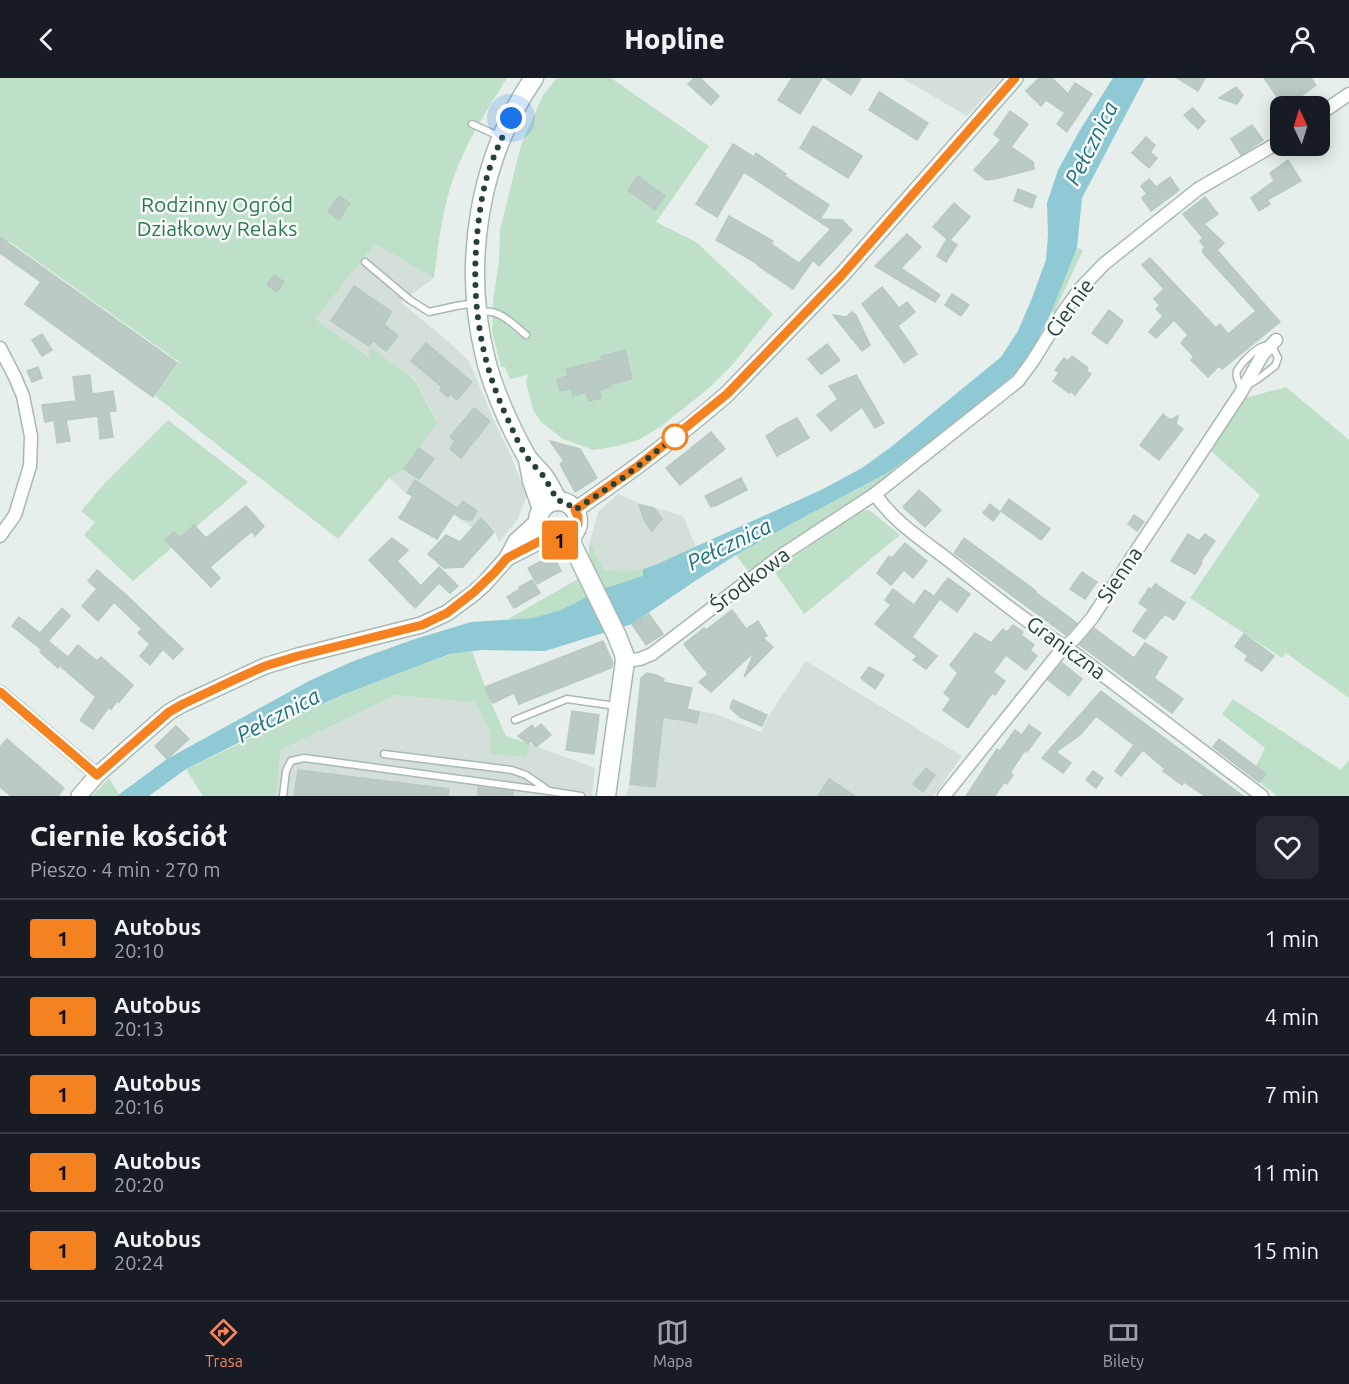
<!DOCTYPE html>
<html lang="pl">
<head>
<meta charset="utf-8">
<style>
	:root { --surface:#171b24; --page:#242831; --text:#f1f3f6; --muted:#9ea1a6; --line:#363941; --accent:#f4845f }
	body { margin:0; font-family:Ubuntu,sans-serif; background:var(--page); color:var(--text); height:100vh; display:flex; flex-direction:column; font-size:22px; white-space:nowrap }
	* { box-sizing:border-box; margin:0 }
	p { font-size:20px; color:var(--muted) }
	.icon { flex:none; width:33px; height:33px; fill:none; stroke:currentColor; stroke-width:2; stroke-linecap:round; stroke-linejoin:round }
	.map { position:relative; height:718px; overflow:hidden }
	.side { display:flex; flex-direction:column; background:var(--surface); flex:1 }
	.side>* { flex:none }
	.badge { padding:0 12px; border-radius:4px; font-size:21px; line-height:39px }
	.needle { width:39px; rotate:356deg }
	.tools { position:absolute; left:1270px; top:18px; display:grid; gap:12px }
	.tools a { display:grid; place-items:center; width:60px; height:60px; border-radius:12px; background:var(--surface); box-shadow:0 3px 15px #0003; font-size:30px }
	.you { position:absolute; width:30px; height:30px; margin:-15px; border:4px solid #fff; border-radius:50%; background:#1a73e8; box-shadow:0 0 0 9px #1a73e833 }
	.map>.badge { position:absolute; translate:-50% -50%; box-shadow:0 0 0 3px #fff }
	.round { display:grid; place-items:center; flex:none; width:63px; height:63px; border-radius:12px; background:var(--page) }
	.summary { display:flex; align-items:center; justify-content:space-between; height:102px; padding:0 30px }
	h1 { font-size:28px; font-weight:800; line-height:45px }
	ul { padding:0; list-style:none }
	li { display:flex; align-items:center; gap:18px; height:78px; padding:0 30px; border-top:2px solid var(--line) }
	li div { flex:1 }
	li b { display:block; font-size:22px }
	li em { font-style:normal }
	li .badge { min-width:66px; font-weight:700; text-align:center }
	header { display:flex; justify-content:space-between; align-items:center; height:78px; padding:0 30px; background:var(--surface); font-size:27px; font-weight:800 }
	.tab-bar { display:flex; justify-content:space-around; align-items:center; height:84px; border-top:2px solid var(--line); background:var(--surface); font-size:16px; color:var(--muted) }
	.tab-bar a { display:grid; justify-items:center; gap:3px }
	.tab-bar .active { color:var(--accent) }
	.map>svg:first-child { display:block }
	.built { fill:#d4dfda }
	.green { fill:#bfe0c8 }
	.water { fill:#8ec9d4 }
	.building { fill:#bbcac4; stroke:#b8c9c2; stroke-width:1.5 }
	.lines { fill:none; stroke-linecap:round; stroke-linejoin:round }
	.service-casing { stroke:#a8b8b2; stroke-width:9 }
	.minor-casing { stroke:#a8b8b2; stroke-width:15 }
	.tertiary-casing { stroke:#a8b8b2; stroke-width:18 }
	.secondary-casing { stroke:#a4bbb3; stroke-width:21 }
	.service { stroke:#fff; stroke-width:6 }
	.minor { stroke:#fff; stroke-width:12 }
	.tertiary { stroke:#fff; stroke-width:15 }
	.secondary { stroke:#fff; stroke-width:18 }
	.line-casing { stroke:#fff; stroke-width:14 }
	.line { stroke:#f58220; stroke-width:9 }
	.walk { stroke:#24423a; stroke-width:6; stroke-dasharray:0 10.8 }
	.stop-dot { fill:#fff; stroke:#f58220; stroke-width:3 }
	.labels { text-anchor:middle; stroke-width:5; stroke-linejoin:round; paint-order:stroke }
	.park-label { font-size:21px; fill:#2d7a4b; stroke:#f7fbf9 }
	.street-label { font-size:21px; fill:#24423a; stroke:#f7fbf9 }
	.water-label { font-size:22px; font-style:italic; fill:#1c6f80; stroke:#f7fbf9 }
</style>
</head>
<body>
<header><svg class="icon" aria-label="back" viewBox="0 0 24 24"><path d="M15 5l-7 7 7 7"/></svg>Hopline<svg class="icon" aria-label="person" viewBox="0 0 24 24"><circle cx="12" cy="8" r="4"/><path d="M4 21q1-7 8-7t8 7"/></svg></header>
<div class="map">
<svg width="1349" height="718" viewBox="0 0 1349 718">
	<rect width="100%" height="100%" fill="#e6efeb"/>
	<g class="built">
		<polygon points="902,0 1002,0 967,38"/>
		<polygon points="375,166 434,200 401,224 444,260 469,283 494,343 510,376 527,418 517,442 499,464 494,451 481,440 472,449 454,437 450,444 406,415 389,400 404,390 437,343 414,300 369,269 370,279 314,242"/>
		<polygon points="618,416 639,425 683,438 696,469 655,487 643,491 631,493 604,492 590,464 598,434"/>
		<polygon points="806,583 962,678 934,718 626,718 630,706 637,638 664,626 716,636 761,654 769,637"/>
		<polygon points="396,617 476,625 491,656 527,679 530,666 595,690 592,718 276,718 281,672"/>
	</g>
	<g class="green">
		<path d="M 0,0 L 507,0 C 486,33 465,66 452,104 C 442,135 438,168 434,200 L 375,166 L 315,241 L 369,279 L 369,268 L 414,301 L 437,344 L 404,391 L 389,400 L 338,461 L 155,318 L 179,284 L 9,163 L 1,173 L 0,172 Z"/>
		<polygon points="557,0 611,0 709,68 656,144 696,164 773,236 734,285 708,311 660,349 638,362 618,368 593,372 563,361 541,344 533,332 526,304 528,297 510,301 505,289 501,289 492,254 493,223 499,182 500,152 521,67 543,17"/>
		<polygon points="1077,170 1083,172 1055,233 1051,235"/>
		<polygon points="1286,309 1349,362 1349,620 1286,575 1282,580 1190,520 1260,417 1209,371 1241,321"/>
		<polygon points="976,329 889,399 837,432 748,493 736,477 793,445 889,394"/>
		<polygon points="168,342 248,404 133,503 84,457 95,444 81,433 104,406"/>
		<polygon points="868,432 873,435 900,457 804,536 774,493 854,437 863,433"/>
		<path d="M 590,464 L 604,492 L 631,493 L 643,491 L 644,498 L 605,510 C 598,497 585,479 590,464 Z"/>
		<polygon points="578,501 587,520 561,532 534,540 508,541"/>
		<polygon points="472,573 490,622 506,658 530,666 527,679 491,676 491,656 476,625 396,617 281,672 276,718 203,718 186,691 342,617 451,576"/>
		<polygon points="1233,621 1341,692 1349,682 1349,718 1277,718 1259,704 1265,696 1256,688 1265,670 1222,636"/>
		<polygon points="109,700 119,716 117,718 92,718"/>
	</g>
	<polygon class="water" points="1113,0 1145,0 1082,120 1077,170 1051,235 1028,281 1012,298 976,329 889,394 793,445 736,477 695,503 632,546 545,573 481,572 450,576 342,617 254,657 186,691 149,718 117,718 167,681 309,603 351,584 412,562 471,544 533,540 561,532 605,510 643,498 643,491 655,487 821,412 862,390 891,369 1001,279 1018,253 1032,220 1046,182 1048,157 1047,125 1058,92 1080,52"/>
	<g class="building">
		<polygon points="694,0 700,0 719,18 711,27 688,6"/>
		<polygon points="792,0 822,0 800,36 778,22"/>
		<polygon points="825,0 861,0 851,17"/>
		<polygon points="1039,0 1052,0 1068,16 1075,5 1092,16 1067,54 1057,46 1065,35 1046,22 1041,28 1026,13"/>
		<polygon points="1177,0 1205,0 1198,13"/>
		<polygon points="1264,0 1311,0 1316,7 1290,26 1288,22 1282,26"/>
		<polygon points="1236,9 1243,17 1237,26 1219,20"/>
		<polygon points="879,14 928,45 917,62 869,32"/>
		<polygon points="1193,30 1205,43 1198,51 1184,37"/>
		<polygon points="1010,33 1028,46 1011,69 1033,84 1034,91 995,101 986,102 974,92 1001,62 994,56"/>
		<polygon points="1252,47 1263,62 1241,77 1231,61"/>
		<polygon points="813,48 862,78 848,100 800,70"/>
		<polygon points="1146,59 1155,67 1150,74 1157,80 1149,90 1132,75"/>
		<polygon points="733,66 754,79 756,75 786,96 784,98 829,127 820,141 842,142 852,152 819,188 813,182 793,211 757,187 758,186 716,162 729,138 773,163 771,166 799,185 831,151 744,94 717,139 696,126"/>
		<polygon points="1288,82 1301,103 1267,122 1270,126 1259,133 1251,120 1274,103 1270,95"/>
		<polygon points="638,98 665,118 655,132 628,112"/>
		<polygon points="1170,99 1179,112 1151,133 1142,120 1147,116 1141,108 1149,101 1156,109"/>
		<polygon points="1018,111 1036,118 1032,130 1014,123"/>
		<polygon points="339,118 350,125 339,142 328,133"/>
		<polygon points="1205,119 1218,136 1204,146 1224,165 1217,172 1280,244 1222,291 1219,288 1208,299 1191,282 1194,279 1181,265 1188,257 1174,242 1156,260 1149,254 1163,238 1156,231 1160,227 1154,221 1164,211 1142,187 1150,180 1216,250 1220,246 1228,256 1256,233 1203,175 1203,171 1205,170 1200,163 1203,160 1183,136"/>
		<polygon points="954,125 970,139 950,162 957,167 946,184 937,178 947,161 933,149"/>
		<polygon points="907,156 921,169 901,190 940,217 935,224 875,188"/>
		<polygon points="0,159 177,285 153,319 25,226 41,204 0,175"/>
		<polygon points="274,197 284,204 277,214 267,207"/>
		<polygon points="354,208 392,234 384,246 398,258 386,273 373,263 369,268 331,243"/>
		<polygon points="882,209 899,230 907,224 915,234 898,248 917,276 904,285 862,226"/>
		<polygon points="952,216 969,227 961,238 945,227"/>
		<polygon points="1109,232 1123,243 1107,266 1092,255"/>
		<polygon points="852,234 856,237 870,267 862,273 833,237 846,239"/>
		<polygon points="42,256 52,272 42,278 32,262"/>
		<polygon points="426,265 472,304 457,322 450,316 448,319 440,312 442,309 411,283"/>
		<polygon points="827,266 840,282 821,296 808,281"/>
		<polygon points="625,272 632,301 611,306 611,309 599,312 601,320 589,323 586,314 573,318 571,311 560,313 557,301 568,298 566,291 602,282 601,278"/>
		<polygon points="1072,278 1088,290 1086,293 1091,296 1075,317 1070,313 1069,315 1053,303 1059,295 1055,292 1064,280 1068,283"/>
		<polygon points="38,289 42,300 32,304 27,293"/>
		<polygon points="90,297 92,316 113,313 116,333 109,333 113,359 100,361 98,338 66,342 70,363 57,365 54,342 45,344 42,327 76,323 73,299"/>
		<polygon points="856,297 884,345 875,350 862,329 831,353 817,337 838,321 829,308"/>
		<polygon points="474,330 490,343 461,380 450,371 455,363 450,359"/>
		<polygon points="1163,336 1170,342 1178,338 1176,346 1183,351 1159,382 1140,367"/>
		<polygon points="797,340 809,360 777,378 766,358 776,352 776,351"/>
		<polygon points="711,354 725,371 680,407 666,390"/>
		<polygon points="550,363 580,371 597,400 575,414 560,386 564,383"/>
		<polygon points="419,370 434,381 419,401 404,391"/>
		<polygon points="741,400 747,412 715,428 715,427 711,429 705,418"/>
		<polygon points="415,402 457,430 437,461 399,440 413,418 407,415"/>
		<polygon points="919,412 941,432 925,449 903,429"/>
		<polygon points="1009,421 1050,451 1041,462 1001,433"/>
		<polygon points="463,423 477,433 472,442 462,441 454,435"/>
		<polygon points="990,426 1000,434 993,443 983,435"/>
		<polygon points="639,427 654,430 662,441 652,453 644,442"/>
		<polygon points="246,428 264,448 255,458 252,453 210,489 220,500 211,509 165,462 174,454 179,459 180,458 182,459 194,447 206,460"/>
		<polygon points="1134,437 1144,444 1137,453 1128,446"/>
		<polygon points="481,440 494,454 463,489 444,490 428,476 446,457 460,464"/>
		<polygon points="1188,456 1199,463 1205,456 1215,463 1201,483 1202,485 1195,496 1171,483"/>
		<polygon points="392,460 408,472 397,483 421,508 439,489 458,508 450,515 439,505 415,530 369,482"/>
		<polygon points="964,460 1036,513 1035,514 1077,545 1066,557 954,475"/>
		<polygon points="905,465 927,483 913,500 904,492 891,507 877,495 889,478 892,480"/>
		<polygon points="553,477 561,493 537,506 528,490"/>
		<polygon points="97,492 123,514 183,571 173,581 163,571 150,587 140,578 150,566 138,555 142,551 114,524 98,543 82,528 97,511 88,503"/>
		<polygon points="1082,494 1097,504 1085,521 1070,511"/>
		<polygon points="948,500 970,516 957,534 935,517"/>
		<polygon points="532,502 540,515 514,530 507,519 520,511 519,509"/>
		<polygon points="1155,506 1185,525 1174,542 1165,536 1162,540 1161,540 1145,561 1133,553 1148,531 1139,525 1149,510 1151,512"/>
		<polygon points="893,511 914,527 925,512 939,522 912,559 937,578 926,591 913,582 917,578 875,546 891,527 885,522"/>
		<polygon points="62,530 70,538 48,563 68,579 78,567 97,583 101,579 133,607 119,624 117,623 111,631 109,629 93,651 80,642 96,619 59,587 58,590 40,574 42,572 12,548 19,539 40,555"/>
		<polygon points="732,532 746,551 758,543 767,558 763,560 773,569 744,599 754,574 711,614 699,604 708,596 684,566 704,550 706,552"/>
		<polygon points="649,536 663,556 646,567 632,546"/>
		<polygon points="1013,547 1023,554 1021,557 1034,567 1030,572 1037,578 1026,592 1006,577 993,594 1005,603 995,617 992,615 968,650 943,632 951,621 944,615 958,595 950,587 975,555 991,565 1003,551 1007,554"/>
		<polygon points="1094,550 1134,580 1145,565 1167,579 1154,600 1183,621 1172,635 1080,567"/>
		<polygon points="1244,556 1274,578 1262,593 1245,582 1248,578 1235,568"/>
		<polygon points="603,563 613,585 611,590 519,626 514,615 493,625 490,621 485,609"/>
		<polygon points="1062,585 1082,601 1069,618 1048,602"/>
		<polygon points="869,589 884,597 875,611 861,600"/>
		<polygon points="647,595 656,597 664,601 663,604 692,610 687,631 699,634 697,645 663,639 655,709 630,706 641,600"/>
		<polygon points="1101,613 1125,631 1243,718 1205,718 1184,704 1182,707 1163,693 1165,691 1143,672 1121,698 1115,693 1134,667 1096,638 1080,657 1056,674 1071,685 1063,695 1042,680"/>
		<polygon points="733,622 767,637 762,648 740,639 730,630"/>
		<polygon points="572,633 599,637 594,676 566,672"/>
		<polygon points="541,646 551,657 536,669 531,663 528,666 518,658 532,647 535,651"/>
		<polygon points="1029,647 1041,655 1027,674 1025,672 1010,695 1013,697 1007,706 1004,704 995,718 966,718 997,671 1000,673 1015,652 1022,657"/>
		<polygon points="176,648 189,661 167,681 155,668"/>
		<polygon points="7,661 64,710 58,718 11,718 0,709 0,669"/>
		<polygon points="1219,661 1266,696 1259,704 1213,669"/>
		<polygon points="926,690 935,697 923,714 913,706"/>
		<polygon points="298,692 449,711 448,718 294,718"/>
		<polygon points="1093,693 1103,700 1096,710 1086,702"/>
		<polygon points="829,701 855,718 818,718"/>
		<polygon points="478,709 513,713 513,718 478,718"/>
	</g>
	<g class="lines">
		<defs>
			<g id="service">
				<polyline points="472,46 501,59"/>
				<polyline points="365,184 410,222 429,234 456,228 475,225"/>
				<path d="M 481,234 C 500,231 513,246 526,257"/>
				<path d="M 1264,268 L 1273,270 L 1278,280 L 1275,288 C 1265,295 1253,308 1240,307 C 1238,303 1235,298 1237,293 C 1241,285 1256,270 1264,268 Z"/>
				<polyline points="515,642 567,621 616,628"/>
				<polyline points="384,676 512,692 526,697 549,713 581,718"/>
				<polyline points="283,718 286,693 291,683 304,680 549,713"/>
			</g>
			<g id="minor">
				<polyline points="1320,36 1349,16"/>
				<polyline points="0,270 15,299 23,318 31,358 30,388 15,437 0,458"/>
				<path d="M 875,416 C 893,443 921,461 947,481 C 988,513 1030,547 1074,575 L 1262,718"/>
				<polyline points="625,583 640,581 652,576 779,479 875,416 1018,303 1032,284 1062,236 1080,211 1104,186 1198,111 1281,63"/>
				<polyline points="0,614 97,697"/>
				<polyline points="944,718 1059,575 1075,560 1092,540 1240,316 1263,276 1276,262"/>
			</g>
			<g id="tertiary">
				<path d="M 575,432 C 628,396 679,358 727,316 L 841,198 L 1015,0"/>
				<polyline points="507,480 540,463 549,460"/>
				<polyline points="79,718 97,697 169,634 183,626 265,588 298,578 421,547 447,535 474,515 484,506 507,480 516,463 539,442"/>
			</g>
			<g id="secondary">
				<path d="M 534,0 C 479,80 462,184 485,278 C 490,301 499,322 508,342 C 514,355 520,367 527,379 C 531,385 537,390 542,396 C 548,403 553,414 558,423"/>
				<polyline points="528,381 532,403 542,431"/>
				<circle cx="558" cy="443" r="20"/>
				<polyline points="569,460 617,558 624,576 625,583 606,718"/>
			</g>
		</defs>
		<use href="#service" class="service-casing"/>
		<use href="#minor" class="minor-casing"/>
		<use href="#tertiary" class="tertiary-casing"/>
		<use href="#secondary" class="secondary-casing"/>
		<use href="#service" class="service"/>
		<use href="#minor" class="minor"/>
		<use href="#tertiary" class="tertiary"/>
		<use href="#secondary" class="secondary"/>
	</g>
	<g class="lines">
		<defs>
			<polyline id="line" points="0,614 97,697 169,634 183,626 236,601 265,588 298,578 422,547 447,535 474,514 495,494 507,480 540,463 549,460 555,462 561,462 569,460 575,454 578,446 578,439 575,432 638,388 727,316 841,198 1015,0"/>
		</defs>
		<use href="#line" class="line-casing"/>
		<use href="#line" class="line"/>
		<path class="walk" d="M 511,40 C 503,58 494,76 488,95 C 482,115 479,137 477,158 C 471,224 480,285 510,346 C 515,357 521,372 529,382 C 534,388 540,393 544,399 C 549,407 553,415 558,423 L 564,423 L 575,432 L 624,399 L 675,359"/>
	</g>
	<circle class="stop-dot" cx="675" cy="359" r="12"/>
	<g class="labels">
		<g class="park-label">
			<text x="217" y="134">Rodzinny Ogród<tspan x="217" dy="24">Działkowy Relaks</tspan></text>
		</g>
		<g class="street-label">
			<text transform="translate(1070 230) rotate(-54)" y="7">Ciernie</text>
			<text transform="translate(1120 497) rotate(-56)" y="7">Sienna</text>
			<text transform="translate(750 502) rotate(-37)" y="7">Środkowa</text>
			<text transform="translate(1066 570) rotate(36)" y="7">Graniczna</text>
		</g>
		<g class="water-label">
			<text transform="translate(1091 65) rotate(-63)" y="8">Pełcznica</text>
			<text transform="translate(729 466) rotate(-26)" y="8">Pełcznica</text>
			<text transform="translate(278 637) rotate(-28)" y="8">Pełcznica</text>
		</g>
	</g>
</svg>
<div class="tools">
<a><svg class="needle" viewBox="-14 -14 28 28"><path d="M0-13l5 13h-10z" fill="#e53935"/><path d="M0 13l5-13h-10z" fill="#9ea1a6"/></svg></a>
</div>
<div class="you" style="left:511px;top:40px"></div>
<b class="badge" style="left:560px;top:462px;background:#f58220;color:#111">1</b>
</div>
<section class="side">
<div class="summary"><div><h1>Ciernie kościół</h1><p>Pieszo · 4 min · 270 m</p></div><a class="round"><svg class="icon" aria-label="heart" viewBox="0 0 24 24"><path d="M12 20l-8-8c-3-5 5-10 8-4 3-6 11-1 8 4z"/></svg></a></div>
<ul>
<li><span class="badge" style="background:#f58220;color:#111">1</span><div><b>Autobus</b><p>20:10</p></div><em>1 min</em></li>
<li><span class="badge" style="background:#f58220;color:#111">1</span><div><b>Autobus</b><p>20:13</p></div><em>4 min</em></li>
<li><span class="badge" style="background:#f58220;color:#111">1</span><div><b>Autobus</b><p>20:16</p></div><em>7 min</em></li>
<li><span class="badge" style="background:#f58220;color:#111">1</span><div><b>Autobus</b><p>20:20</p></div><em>11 min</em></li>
<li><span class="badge" style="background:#f58220;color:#111">1</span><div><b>Autobus</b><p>20:24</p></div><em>15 min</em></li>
</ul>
</section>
<nav class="tab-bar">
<a class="active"><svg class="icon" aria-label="directions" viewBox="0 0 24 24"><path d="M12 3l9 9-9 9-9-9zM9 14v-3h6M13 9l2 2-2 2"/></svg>Trasa</a>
<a><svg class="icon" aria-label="map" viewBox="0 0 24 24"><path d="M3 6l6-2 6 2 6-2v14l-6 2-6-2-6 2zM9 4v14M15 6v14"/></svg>Mapa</a>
<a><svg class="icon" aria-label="tickets" viewBox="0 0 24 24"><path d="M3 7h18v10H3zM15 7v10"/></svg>Bilety</a>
</nav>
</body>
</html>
